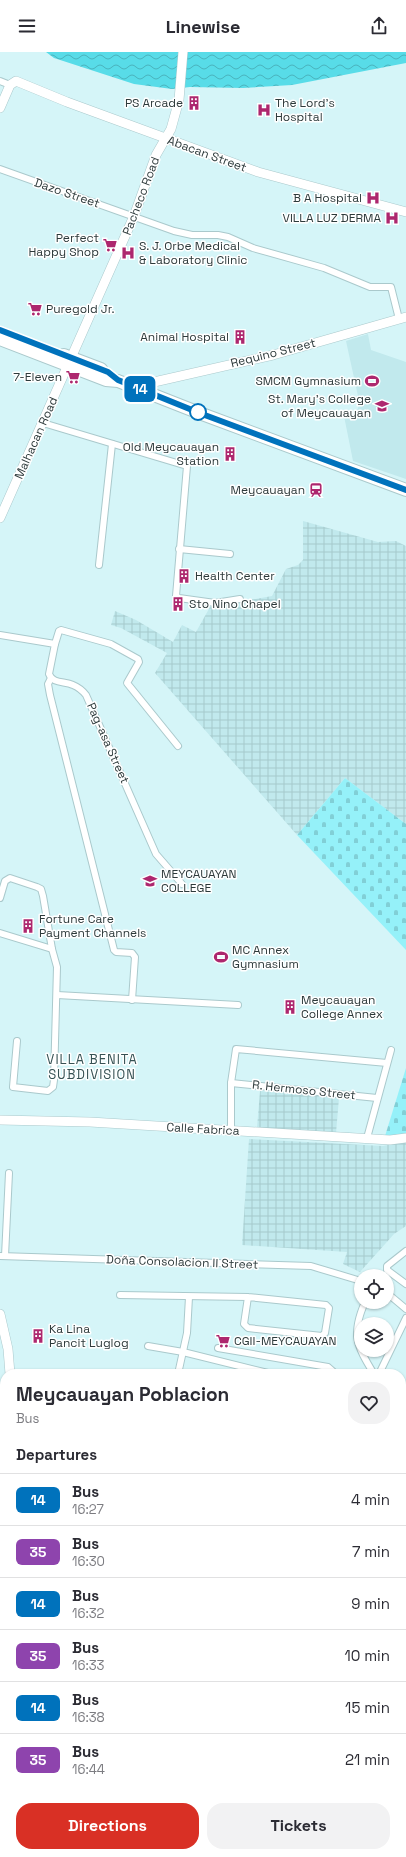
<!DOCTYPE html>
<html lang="en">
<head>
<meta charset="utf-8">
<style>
	:root { --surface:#fff; --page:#f2f2f3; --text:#2b2b33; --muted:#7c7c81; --line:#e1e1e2; --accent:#d93025 }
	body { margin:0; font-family:"Space Grotesk",sans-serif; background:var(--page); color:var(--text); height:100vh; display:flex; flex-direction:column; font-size:15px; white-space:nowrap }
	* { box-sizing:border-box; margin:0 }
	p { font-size:13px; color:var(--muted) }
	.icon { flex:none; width:22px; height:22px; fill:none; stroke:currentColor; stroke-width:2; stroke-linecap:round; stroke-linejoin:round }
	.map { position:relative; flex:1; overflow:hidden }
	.drawer { position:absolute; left:0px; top:1317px; width:406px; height:488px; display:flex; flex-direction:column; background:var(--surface); border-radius:16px 16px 0 0; box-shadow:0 1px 3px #0004 }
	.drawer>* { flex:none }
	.badge { padding:0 8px; border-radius:6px; font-size:14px; line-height:26px }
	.buttons { position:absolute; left:354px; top:1217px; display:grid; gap:8px }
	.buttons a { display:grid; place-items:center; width:40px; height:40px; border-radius:50%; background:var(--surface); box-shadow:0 1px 3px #0004; font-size:20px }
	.map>.badge { position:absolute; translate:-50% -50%; box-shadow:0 0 0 2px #fff }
	h2 { padding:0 16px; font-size:15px; line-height:36px }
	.round { display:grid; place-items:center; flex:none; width:42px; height:42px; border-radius:16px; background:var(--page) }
	.head { display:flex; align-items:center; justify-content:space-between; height:68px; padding:0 16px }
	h1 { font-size:19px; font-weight:800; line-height:30px }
	.primary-button { display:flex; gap:8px; margin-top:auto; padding:8px 16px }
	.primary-button a { flex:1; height:46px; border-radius:16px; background:var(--accent); color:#fff; font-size:16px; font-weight:800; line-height:46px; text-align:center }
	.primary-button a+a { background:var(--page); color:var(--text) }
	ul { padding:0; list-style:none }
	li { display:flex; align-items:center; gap:12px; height:52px; padding:0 16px; border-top:1px solid var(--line) }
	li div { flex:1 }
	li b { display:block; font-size:15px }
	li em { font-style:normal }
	li .badge { min-width:44px; font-weight:700; text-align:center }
	header { display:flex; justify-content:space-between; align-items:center; height:52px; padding:0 16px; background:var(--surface); font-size:18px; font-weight:800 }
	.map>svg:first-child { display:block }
	.built { fill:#c1e9ed }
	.industrial { fill:url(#industrial-grid) }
	.cemetery { fill:url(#cemetery-stones) }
	.water { fill:url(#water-waves) }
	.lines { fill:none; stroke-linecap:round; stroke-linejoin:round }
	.street-casing { stroke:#aac9cc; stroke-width:8 }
	.secondary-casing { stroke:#aac9cc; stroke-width:10 }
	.highway-casing { stroke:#aac9cc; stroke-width:14 }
	.street { stroke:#fff; stroke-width:6 }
	.secondary { stroke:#fff; stroke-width:9 }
	.highway { stroke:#fff; stroke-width:12 }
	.line-casing { stroke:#fff; stroke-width:9 }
	.line { stroke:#0072bc; stroke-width:6 }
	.stop-dot { fill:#fff; stroke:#0072bc; stroke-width:2 }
	.labels { text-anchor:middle; stroke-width:3; stroke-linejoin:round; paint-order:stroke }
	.poi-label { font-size:12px; fill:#2d3a3b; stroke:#fff; text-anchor:start }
	.street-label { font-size:12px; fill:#2d3a3b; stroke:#fff }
	.neighbourhood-label { font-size:13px; letter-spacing:1px; fill:#365254; stroke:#fff }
</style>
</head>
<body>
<header><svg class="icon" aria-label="menu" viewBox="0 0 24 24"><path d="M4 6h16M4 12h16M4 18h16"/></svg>Linewise<svg class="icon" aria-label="share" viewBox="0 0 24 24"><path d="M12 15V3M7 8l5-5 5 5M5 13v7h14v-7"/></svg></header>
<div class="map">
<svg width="406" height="1805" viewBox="0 0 406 1805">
	<defs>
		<pattern id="industrial-grid" width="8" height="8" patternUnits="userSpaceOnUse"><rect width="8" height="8" fill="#c1e9ed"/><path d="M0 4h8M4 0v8" fill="none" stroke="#a6c9cc"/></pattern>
		<pattern id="cemetery-stones" width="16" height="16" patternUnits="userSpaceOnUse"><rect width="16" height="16" fill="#95f1f9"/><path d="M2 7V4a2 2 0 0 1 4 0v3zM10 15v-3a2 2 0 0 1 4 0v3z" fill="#81cfd6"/></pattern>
		<pattern id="water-waves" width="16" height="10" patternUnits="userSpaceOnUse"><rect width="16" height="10" fill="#58dce8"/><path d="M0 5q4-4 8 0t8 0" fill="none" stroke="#49b3bd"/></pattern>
	</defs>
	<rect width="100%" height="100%" fill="#d5f5f8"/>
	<polygon class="built" points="368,282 371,298 406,310 406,427 353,409 344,364 356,362 361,347 358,344 346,289"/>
	<g class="industrial">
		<polygon points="303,469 378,490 396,489 406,494 406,772 345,726 297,783 155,621 167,601 121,576 111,573 115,559 136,568 173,590 182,573 196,580 210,555 272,544 286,517 298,513 303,508"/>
		<polygon points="260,1039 339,1046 336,1081 257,1076"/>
		<polygon points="249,1087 383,1094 406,1089 406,1174 394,1182 360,1220 343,1212 347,1200 242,1193"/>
		<polygon points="406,1470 406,1708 401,1714 401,1472"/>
		<polygon points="207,1800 330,1800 326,1805 202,1805"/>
	</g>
	<g class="cemetery">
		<polygon points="345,726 406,772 406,898 297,783"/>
		<polygon points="406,1016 406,1083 385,1084"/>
	</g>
	<polygon class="water" points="46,0 406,0 406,11 292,33 243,36 190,35 172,37 134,32 54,6"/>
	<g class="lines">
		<defs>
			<g id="street">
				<polyline points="0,29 10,33"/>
				<polyline points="0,117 174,179 192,183 218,183 228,185 253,196 324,216 370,235 391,235 399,267"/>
				<polyline points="43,371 187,414 176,544 179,546 215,551 240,547"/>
				<polyline points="179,497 230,502"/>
				<polyline points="99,513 112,392"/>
				<path d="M 0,583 L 55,592 L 49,622 C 53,632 64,629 73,633 C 78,635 82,638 86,643 L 156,802 L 182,832"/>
				<polyline points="55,592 59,579 61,578 111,592 138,607 139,610 127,631 178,694"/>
				<polyline points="51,626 48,632 50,643 114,898 116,900 132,901 135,905 132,948"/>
				<polyline points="0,846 5,829 10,826 37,835 41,837 43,844 52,897 57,915 54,1028 53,1035 48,1039 13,1035 17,989"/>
				<polyline points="0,881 52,897"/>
				<polyline points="57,943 238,953"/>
				<polyline points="231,1031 377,1046"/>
				<polyline points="231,1078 231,1031 236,997 387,1011"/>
				<polyline points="367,1086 391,998"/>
				<polyline points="406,1199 387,1214 387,1218 406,1232"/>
				<polyline points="0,1204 311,1214 361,1229"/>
				<polyline points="5,1204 9,1121"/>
				<polyline points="387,1241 406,1257"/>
				<polyline points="120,1243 248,1245 326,1253 329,1256 325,1281 322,1284 248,1276 244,1272 248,1245"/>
				<path d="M 365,1250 C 351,1282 356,1293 374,1322"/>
				<polyline points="148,1294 183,1300 272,1322"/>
				<polyline points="218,1296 328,1315 336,1322"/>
				<polyline points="69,1322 84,1322"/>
				<polyline points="178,1322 187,1281 189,1245"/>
				<polyline points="379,1322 406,1266"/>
				<polyline points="401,1374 406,1371"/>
				<polyline points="401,1430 406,1428"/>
				<polyline points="0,1507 5,1493"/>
				<polyline points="0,1590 5,1592"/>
				<polyline points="0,1686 5,1679"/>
				<polyline points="0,1717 5,1720"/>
				<polyline points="401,1719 406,1713"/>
				<polyline points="401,1798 406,1783"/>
				<polyline points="351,1805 353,1800"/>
				<polyline points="398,1805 400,1800"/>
			</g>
			<g id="secondary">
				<polyline points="0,56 10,33 16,29 67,50 258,120 406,160"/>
				<polyline points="142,338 154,330 273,303 406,265"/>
				<polyline points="0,466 134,164 156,103 171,77 179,48 183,0"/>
				<polyline points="0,1068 90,1070 390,1088 406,1086"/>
				<polyline points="0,1262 8,1297 10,1322"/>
				<polyline points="0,1397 5,1397"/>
				<polyline points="133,1800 139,1805"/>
				<polyline points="154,1800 157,1805"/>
			</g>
			<g id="highway">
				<polyline points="0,287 106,328 118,329 202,362 406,438"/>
				<polyline points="64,303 101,317"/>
				<polyline points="119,1800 122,1801"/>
				<polyline points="61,1805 64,1800"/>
				<polyline points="99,1805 106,1800"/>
			</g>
		</defs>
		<use href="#street" class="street-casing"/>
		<use href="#secondary" class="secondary-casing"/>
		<use href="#highway" class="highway-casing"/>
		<use href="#street" class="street"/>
		<use href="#secondary" class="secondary"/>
		<use href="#highway" class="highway"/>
	</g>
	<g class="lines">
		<defs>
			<polyline id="line" points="0,278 108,320 118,328 202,362 406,438"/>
		</defs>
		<use href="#line" class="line-casing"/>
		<use href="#line" class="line"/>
	</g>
	<defs>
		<symbol id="building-bare" viewBox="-9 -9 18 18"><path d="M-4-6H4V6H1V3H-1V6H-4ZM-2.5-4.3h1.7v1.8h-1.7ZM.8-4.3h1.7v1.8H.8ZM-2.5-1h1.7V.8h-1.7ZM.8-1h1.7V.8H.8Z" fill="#ad276e" stroke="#fff" stroke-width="2.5" paint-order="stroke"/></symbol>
		<symbol id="hospital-bare" viewBox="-9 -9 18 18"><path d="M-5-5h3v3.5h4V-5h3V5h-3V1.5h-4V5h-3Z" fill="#ad276e" stroke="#fff" stroke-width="2.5" paint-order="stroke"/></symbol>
		<symbol id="supermarket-bare" viewBox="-9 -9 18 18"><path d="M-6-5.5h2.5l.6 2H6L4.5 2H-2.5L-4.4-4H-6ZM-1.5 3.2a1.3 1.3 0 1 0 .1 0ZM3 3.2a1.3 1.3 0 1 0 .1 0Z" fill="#ad276e" stroke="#fff" stroke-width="2.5" paint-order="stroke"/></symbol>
		<symbol id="stadium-bare" viewBox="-9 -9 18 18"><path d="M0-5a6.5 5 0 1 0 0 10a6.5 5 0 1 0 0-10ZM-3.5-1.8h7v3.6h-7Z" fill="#ad276e" stroke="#fff" stroke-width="2.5" paint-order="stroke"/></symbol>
		<symbol id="university-bare" viewBox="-9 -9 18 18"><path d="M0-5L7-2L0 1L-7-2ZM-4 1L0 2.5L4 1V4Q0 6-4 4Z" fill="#ad276e" stroke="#fff" stroke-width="2.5" paint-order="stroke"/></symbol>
		<symbol id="station-bare" viewBox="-9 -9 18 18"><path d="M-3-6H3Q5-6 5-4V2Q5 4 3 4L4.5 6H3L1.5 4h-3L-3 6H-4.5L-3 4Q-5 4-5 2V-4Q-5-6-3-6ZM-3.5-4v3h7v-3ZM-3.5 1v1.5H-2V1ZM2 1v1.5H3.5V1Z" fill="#ad276e" stroke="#fff" stroke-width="2.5" paint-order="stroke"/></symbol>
	</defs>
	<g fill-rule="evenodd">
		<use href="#building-bare" x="184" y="41" width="20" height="20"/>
		<use href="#hospital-bare" x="254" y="48" width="20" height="20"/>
		<use href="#hospital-bare" x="363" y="136" width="20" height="20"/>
		<use href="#hospital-bare" x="382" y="156" width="20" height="20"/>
		<use href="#supermarket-bare" x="100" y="183" width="20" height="20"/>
		<use href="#hospital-bare" x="118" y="191" width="20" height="20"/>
		<use href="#supermarket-bare" x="25" y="247" width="20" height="20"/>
		<use href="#building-bare" x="230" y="275" width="20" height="20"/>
		<use href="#supermarket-bare" x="63" y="315" width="20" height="20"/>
		<use href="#stadium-bare" x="362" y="319" width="20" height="20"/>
		<use href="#university-bare" x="372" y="344" width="20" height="20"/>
		<use href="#building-bare" x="220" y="392" width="20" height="20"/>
		<use href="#station-bare" x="306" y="428" width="20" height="20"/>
		<use href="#building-bare" x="174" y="514" width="20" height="20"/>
		<use href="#building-bare" x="168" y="542" width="20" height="20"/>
		<use href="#university-bare" x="140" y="819" width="20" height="20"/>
		<use href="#building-bare" x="18" y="864" width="20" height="20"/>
		<use href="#stadium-bare" x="211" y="895" width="20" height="20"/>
		<use href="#building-bare" x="280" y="945" width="20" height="20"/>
		<use href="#building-bare" x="28" y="1274" width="20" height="20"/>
		<use href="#supermarket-bare" x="213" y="1279" width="20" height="20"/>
	</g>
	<circle class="stop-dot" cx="198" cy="360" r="8"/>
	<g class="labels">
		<g class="poi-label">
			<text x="183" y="55" text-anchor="end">PS Arcade</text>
			<text x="275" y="55">The Lord's<tspan x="275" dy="14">Hospital</tspan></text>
			<text x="362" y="150" text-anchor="end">B A Hospital</text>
			<text x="381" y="170" text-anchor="end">VILLA LUZ DERMA</text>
			<text x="99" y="190" text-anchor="end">Perfect<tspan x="99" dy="14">Happy Shop</tspan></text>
			<text x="139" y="198">S. J. Orbe Medical<tspan x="139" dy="14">&amp; Laboratory Clinic</tspan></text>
			<text x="46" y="261">Puregold Jr.</text>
			<text x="229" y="289" text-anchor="end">Animal Hospital</text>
			<text x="62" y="329" text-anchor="end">7-Eleven</text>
			<text x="361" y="333" text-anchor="end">SMCM Gymnasium</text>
			<text x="371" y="351" text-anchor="end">St. Mary's College<tspan x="371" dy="14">of Meycauayan</tspan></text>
			<text x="219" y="399" text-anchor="end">Old Meycauayan<tspan x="219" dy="14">Station</tspan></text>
			<text x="305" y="442" text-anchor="end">Meycauayan</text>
			<text x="195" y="528">Health Center</text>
			<text x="189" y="556">Sto Nino Chapel</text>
			<text x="161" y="826">MEYCAUAYAN<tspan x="161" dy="14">COLLEGE</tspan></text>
			<text x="39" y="871">Fortune Care<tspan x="39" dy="14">Payment Channels</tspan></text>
			<text x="232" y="902">MC Annex<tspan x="232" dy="14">Gymnasium</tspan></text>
			<text x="301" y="952">Meycauayan<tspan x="301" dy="14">College Annex</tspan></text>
			<text x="49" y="1281">Ka Lina<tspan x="49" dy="14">Pancit Luglog</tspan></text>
			<text x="234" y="1293">CGII-MEYCAUAYAN</text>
		</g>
		<g class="street-label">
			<text transform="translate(207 102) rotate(20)" y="4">Abacan Street</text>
			<text transform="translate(67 141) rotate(19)" y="4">Dazo Street</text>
			<text transform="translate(141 144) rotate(-69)" y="4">Pacheco Road</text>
			<text transform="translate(273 301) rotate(-14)" y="4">Requino Street</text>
			<text transform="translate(36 386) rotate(-66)" y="4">Malhacan Road</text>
			<text transform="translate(108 691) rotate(66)" y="4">Pag-asa Street</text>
			<text transform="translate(304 1038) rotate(6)" y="4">R. Hermoso Street</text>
			<text transform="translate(203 1077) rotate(3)" y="4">Calle Fabrica</text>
			<text transform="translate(182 1210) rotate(2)" y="4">Doña Consolacion II Street</text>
		</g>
		<g class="neighbourhood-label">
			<text x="92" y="1012">VILLA BENITA<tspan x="92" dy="15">SUBDIVISION</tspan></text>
		</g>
	</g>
</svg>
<div class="buttons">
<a><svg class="icon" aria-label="locate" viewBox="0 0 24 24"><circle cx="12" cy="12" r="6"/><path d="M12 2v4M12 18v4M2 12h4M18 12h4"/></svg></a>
<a><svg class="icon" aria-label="layers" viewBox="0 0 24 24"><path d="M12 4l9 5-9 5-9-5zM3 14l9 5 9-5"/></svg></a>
</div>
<b class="badge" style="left:140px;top:337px;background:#0072bc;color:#fff">14</b>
<section class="drawer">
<div class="head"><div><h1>Meycauayan Poblacion</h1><p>Bus</p></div><a class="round"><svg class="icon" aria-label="heart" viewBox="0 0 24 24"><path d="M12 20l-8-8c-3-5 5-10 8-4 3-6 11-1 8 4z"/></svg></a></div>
<h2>Departures</h2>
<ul>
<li><span class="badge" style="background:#0072bc;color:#fff">14</span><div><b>Bus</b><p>16:27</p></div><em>4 min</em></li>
<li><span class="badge" style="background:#8e44ad;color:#fff">35</span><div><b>Bus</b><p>16:30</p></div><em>7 min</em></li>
<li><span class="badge" style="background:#0072bc;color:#fff">14</span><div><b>Bus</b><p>16:32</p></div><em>9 min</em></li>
<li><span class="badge" style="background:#8e44ad;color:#fff">35</span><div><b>Bus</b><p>16:33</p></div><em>10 min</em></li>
<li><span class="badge" style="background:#0072bc;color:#fff">14</span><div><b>Bus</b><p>16:38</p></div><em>15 min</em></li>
<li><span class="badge" style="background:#8e44ad;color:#fff">35</span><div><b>Bus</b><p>16:44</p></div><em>21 min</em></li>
</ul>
<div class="primary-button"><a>Directions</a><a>Tickets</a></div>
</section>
</div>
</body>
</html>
